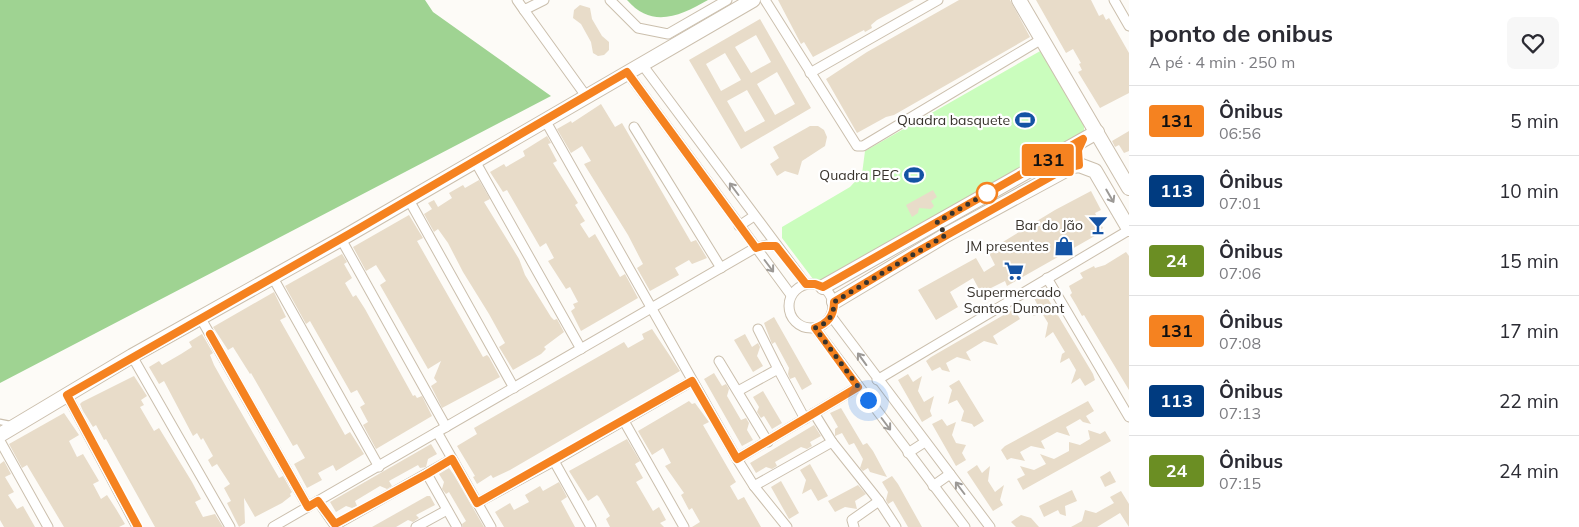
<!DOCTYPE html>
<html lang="pt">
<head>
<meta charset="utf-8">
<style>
	:root { --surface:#fff; --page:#f7f7f7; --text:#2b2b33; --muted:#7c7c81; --line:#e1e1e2 }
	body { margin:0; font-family:Mulish,sans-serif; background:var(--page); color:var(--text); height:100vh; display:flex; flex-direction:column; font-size:19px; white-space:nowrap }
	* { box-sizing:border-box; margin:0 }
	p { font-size:16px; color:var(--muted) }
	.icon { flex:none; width:28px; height:28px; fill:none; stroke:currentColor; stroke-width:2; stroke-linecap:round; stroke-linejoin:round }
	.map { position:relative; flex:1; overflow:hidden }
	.drawer { display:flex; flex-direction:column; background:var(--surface); width:450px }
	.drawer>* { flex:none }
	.badge { padding:0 10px; border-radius:4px; font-size:18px; line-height:32px }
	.you { position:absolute; width:25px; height:25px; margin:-12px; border:4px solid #fff; border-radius:50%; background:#1a73e8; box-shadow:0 0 0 8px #1a73e833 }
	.map>.badge { position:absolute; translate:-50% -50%; box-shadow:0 0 0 2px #fff }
	.round { display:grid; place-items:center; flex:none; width:52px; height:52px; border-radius:8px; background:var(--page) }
	.head { display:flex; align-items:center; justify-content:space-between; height:85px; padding:0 20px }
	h1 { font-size:24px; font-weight:700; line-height:38px }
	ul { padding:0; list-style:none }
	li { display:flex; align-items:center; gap:15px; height:70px; padding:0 20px; border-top:1px solid var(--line) }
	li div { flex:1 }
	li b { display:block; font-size:19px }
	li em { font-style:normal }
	li .badge { min-width:55px; font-weight:700; text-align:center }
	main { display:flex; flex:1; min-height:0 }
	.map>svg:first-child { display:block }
	.green { fill:#cafdbd }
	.forest { fill:#9fd392 }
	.building { fill:#e8dcc9; fill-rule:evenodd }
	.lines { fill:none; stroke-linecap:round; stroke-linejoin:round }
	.lane-casing { stroke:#cbbfad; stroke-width:7 }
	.street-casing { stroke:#cbbfad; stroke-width:11 }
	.secondary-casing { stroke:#cbbfad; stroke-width:16 }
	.lane { stroke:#fff; stroke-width:4.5 }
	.street { stroke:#fff; stroke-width:9 }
	.secondary { stroke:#fff; stroke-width:14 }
	.oneway { stroke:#9c9996 }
	.line-casing { stroke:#fff; stroke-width:11 }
	.line { stroke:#f58220; stroke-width:8 }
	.walk { stroke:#38332c; stroke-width:5; stroke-dasharray:0 9 }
	.stop-dot { fill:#fff; stroke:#f58220; stroke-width:2.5 }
	.labels { text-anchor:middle; stroke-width:4.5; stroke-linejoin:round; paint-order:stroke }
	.poi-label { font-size:14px; fill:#38332c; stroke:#fff; text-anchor:end }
</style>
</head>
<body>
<main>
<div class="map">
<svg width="1129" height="527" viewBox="0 0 1129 527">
	<rect width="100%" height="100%" fill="#fdfbf7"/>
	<polygon class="green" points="1042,50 1084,124 1084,132 824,281 813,279 782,238 782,227 850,187 862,174 865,151"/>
	<g class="forest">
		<polygon points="0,0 425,0 433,12 551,96 0,383"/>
		<path d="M 627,0 L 708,0 C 680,16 652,29 627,0 Z"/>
	</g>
	<g class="building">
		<polygon points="778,0 914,0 877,20 871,25 872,28 865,32 864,30 813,57 804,42 801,44"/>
		<polygon points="959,0 1010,0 1030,37 894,115 886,117 857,133 826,79 867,52"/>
		<polygon points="1036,0 1091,0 1099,16 1103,14 1106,20 1109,18 1129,53 1129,93 1100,108 1078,72 1082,70 1079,64 1081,63 1073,49 1066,53"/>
		<polygon points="580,5 590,8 592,19 602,36 609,42 609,50 604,55 598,56 593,53 591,42 581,24 573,18 574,10"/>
		<path d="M 760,19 L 811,108 L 741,149 L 689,60 ZM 756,35 L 771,62 L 751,73 L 735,47 ZM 725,53 L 741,80 L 721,91 L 706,64 ZM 777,72 L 795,104 L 775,115 L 757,84 ZM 747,90 L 765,121 L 745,132 L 727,101 Z"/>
		<polygon points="601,104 615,127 622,123 691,242 696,240 707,258 692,264 689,260 675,268 679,275 650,291 637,268 643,264 628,235 584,164 591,161 582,146 571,153 557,129 571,121 572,123"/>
		<polygon points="810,126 818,126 824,130 827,137 825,146 802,161 798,175 785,171 777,176 770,164 779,158 773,147"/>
		<polygon points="1129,131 1129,151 1124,153 1119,145 1115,147 1112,141"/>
		<polygon points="547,136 551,143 548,144 557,161 553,163 578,203 575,205 585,221 580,224 589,238 595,234 620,277 625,274 638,298 581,331 571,311 575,308 573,304 578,302 570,287 566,289 548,261 554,258 546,243 540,247 507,190 503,192 490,172 504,164 506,167 525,156 523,151"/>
		<polygon points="479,180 490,199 484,202 519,259 525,275 551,317 554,320 557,319 564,332 544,347 546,349 541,354 513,370 499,347 505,343 489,314 463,272 448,243 438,229 434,232 424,214 432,209 428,203 434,200 438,207 452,198 449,193 463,185 465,188"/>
		<polygon points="933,190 937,197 931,201 934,206 931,209 919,208 918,213 912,217 906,205"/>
		<polygon points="1091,191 1101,210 1095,213 1103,228 1098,231 1100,233 1007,286 1005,281 981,293 973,278 950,292 958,307 936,320 918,290 976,258 984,272 995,265 988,251 1055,210"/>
		<polygon points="409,215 423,238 417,241 483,357 487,355 489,357 500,377 442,408 431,386 437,382 434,378 441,361 428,369 380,285 386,281 376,265 366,271 353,247"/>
		<polygon points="1126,252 1129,256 1129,390 1084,315 1082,316 1076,305 1070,295 1072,293 1069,286 1083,278 1080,273 1094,266 1095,268 1105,265"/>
		<polygon points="342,254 347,262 344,264 352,278 345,283 353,297 356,295 365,309 413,396 415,395 417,398 422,396 432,416 376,449 363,425 368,422 360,407 365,404 357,390 351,393 310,321 306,324 285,286"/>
		<polygon points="274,292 286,317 280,320 297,350 345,435 350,432 364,454 336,471 333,465 318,473 322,480 307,488 294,464 305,458 297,444 293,446 251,373 250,374 233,347 228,350 213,327"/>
		<polygon points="1044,292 1093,374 1095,380 1085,386 1080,378 1071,384 1076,370 1069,358 1060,363 1062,354 1065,352 1053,332 1045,338 1048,323 1042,313 1033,316 1035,308 1038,306 1034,298"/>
		<polygon points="1014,309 1020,319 993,336 998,345 984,341 966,352 971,361 957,357 946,363 950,372 942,370 940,367 932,371 926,361 931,357"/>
		<polygon points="774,317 812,384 802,390 795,377 790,379 788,374 789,368 775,342 772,344 764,323"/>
		<polygon points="652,329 680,371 510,470 493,478 491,475 477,484 473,477 475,476 457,446 477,434 474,428 624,342 628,348 644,339 642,334"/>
		<polygon points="202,334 213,353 210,355 214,365 227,388 279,478 283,476 292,492 290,494 291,496 282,503 255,517 244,498 245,523 239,527 227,503 231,501 224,488 230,484 217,464 212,467 208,460 213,456 203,438 201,440 197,433 193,436 164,381 159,384 149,367 159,361 162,365 181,354 192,347 189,342"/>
		<polygon points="745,334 752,347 758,343 760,347 757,356 763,366 753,372 734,340"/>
		<polygon points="714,373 722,386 726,384 729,389 727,396 741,420 746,418 749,423 747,430 753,440 742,446 704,379"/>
		<polygon points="908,374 913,382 922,376 918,391 924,402 934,396 930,411 932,416 922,422 898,380"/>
		<polygon points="134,376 147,396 141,400 144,405 140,407 154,431 159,428 192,482 201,499 195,502 203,517 215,514 223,527 155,527 106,439 104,440 96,425 93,427 83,411 80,404 82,402"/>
		<polygon points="959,380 984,421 974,427 972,424 961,421 964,411 957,400 948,404 952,390 949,386"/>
		<polygon points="763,391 782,423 772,429 764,416 761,418 757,412 759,407 753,397"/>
		<polygon points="689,401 692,404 695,403 709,422 703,425 736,482 730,486 738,500 744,497 761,527 692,527 700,522 692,508 689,510 681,495 684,493 665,466 671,463 663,448 652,455 638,431"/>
		<polygon points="1088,401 1094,411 1086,416 1091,424 1083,422 1080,419 1066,427 1070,436 1057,432 1041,441 1045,449 1031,446 1020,452 1025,461 1011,458 1007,460 1001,450 1005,446"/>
		<polygon points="841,408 863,445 867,443 873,451 887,477 870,472 868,468 863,471 860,468 863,459 854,443 849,445 842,433 835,436 835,429 838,427 830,413"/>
		<polygon points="64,413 79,435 69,441 77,457 83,454 99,481 93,484 101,499 107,495 116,509 125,524 119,527 64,527 27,465 22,468 9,444"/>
		<polygon points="942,419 947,426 956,422 952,435 956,443 966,445 962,453 966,460 956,466 932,424"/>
		<polygon points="814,425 821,436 810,442 812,446 807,449 801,447 775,462 777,466 772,469 766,467 756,473 750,463"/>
		<polygon points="1088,430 1100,434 1105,431 1111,441 1023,490 1017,479 1025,475 1020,466 1034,470 1046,464 1040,454 1054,459 1069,451 1069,442 1080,445 1090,439"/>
		<polygon points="627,439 640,461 635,464 643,478 636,482 653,511 659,507 666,520 660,523 664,527 610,527 606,519 610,516 599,497 597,495 588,501 569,471"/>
		<polygon points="431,444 437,454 428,459 426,467 420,468 418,465 389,481 392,486 387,489 380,486 355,501 357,506 352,508 346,506 336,512 330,502"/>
		<polygon points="4,461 11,474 5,477 14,492 8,495 17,509 23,506 35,527 4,527 0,520 0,464"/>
		<polygon points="810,464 828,496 818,501 811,489 802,494 806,480 800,470"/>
		<polygon points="977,465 982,473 990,466 988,481 995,492 1004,485 1000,500 1003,505 993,511 967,472"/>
		<polygon points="449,468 454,475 484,527 463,527 462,524 466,521 449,492 446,494 442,489 444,482 439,474"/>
		<polygon points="1110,471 1116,482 1105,487 1100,477"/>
		<polygon points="892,476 898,484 922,527 908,527 893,501 888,504 886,500 888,492 882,482"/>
		<polygon points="781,481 799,513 789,519 771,487"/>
		<polygon points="559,482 567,497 561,501 575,527 504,527 495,512 510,503 514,510 529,502 525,495 540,486 543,491"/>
		<polygon points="858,485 866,494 855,501 857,509 845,507 835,512 828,501"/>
		<polygon points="1072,490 1077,501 1065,506 1066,516 1060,514 1058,510 1044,517 1039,506"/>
		<polygon points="1121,491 1129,504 1129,527 1120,513 1097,527 1071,527 1082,521 1085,510 1096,513 1114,503 1110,497"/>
		<polygon points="427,496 430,496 435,505 416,515 419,518 413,522 408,520 396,527 372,527"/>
		<polygon points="1021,515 1031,518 1039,527 1016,527 1011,522"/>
	</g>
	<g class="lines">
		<defs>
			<polyline id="lane" points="0,422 10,424"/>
			<g id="street">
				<polyline points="517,0 524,10 544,0"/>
				<polyline points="610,0 638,28 668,34 727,0"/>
				<polyline points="765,0 857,146 863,146 1042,39"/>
				<polyline points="1114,0 1129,26"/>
				<polyline points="524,10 586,96"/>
				<polyline points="641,63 806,284"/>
				<polyline points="627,72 791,295"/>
				<polyline points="810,73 938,0"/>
				<polyline points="545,120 737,459 754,486 787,527"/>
				<polyline points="634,127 721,268"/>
				<polyline points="475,161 581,349"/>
				<polyline points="409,200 514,388"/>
				<polyline points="739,226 754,216"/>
				<polyline points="341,239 446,427"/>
				<polyline points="272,276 379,467"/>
				<polyline points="1047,278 1129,417"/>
				<circle cx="811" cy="306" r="22"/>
				<polyline points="831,316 990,527"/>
				<polyline points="200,317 308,507"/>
				<polyline points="815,328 965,527"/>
				<polyline points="758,329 778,369"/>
				<polyline points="132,356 230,527"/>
				<polyline points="719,361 768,442"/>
				<polyline points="877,380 1129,230"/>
				<polyline points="738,391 778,369 805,419"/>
				<polyline points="67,395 137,527"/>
				<polyline points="624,421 684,527"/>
				<polyline points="437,432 491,527"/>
				<polyline points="0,441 48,527"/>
				<polyline points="832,442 879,501"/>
				<polyline points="908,453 925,442"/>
				<polyline points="737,459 858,387"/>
				<polyline points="554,461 692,381"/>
				<polyline points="427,474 457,527"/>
				<polyline points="754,486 832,442 814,413"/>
				<polyline points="933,486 950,474"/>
				<polyline points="318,501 333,523 339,523 452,459"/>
				<polyline points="477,503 554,461 591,527"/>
				<polyline points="273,527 755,248 767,245 776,246"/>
				<polyline points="416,527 447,510"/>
				<polyline points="854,527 852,520 879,501 896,527"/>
			</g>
			<g id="secondary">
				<polyline points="1019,0 1129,188"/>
				<polyline points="823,287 1097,132"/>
				<polyline points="834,302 946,235 1073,166 1079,165 1095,171 1129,229"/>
				<polyline points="0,435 132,356 341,239 753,0"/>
			</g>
		</defs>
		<use href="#lane" class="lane-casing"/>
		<use href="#street" class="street-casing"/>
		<use href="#secondary" class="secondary-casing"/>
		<use href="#lane" class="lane"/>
		<use href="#street" class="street"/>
		<use href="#secondary" class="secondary"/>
	</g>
	<defs><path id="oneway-shaft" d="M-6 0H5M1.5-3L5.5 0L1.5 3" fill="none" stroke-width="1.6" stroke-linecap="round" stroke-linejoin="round" transform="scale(1.25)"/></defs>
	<g class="oneway">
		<use href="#oneway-shaft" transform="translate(734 189) rotate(-127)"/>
		<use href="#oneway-shaft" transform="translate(1110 196) rotate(60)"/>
		<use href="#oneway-shaft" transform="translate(769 266) rotate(53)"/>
		<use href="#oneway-shaft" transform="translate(862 359) rotate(-126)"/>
		<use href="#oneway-shaft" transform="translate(886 424) rotate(53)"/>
		<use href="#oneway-shaft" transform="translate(960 488) rotate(-127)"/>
	</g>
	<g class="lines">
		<defs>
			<path id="line" d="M 138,527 L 67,395 L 358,229 L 627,72 L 756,248 L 763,246 L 776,246 L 806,284 L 815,284 L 823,287 L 1083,139 L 1078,150 L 1079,165 L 1066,168 L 915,253 L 834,302 C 834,316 828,323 815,328 L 858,387 L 737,459 L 692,381 L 477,503 L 452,459 L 427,474 L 335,524 L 318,501 L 308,507 L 210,334"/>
		</defs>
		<use href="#line" class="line-casing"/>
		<use href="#line" class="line"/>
		<path class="walk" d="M 868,400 L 815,328 C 828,323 834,316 834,302 L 946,235 L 937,222 L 987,193"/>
	</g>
	<defs>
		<symbol id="stadium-bare" viewBox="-9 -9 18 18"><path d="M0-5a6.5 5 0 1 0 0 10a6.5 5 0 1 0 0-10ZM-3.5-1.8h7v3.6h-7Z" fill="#1453a4" stroke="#fff" stroke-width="2.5" paint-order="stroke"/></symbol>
		<symbol id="bar-bare" viewBox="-9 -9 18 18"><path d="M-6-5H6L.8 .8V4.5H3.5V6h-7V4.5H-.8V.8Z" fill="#1453a4" stroke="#fff" stroke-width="2.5" paint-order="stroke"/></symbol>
		<symbol id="shop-bare" viewBox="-9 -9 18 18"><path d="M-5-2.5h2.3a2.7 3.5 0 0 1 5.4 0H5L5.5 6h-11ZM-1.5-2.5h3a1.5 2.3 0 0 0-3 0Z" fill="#1453a4" stroke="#fff" stroke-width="2.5" paint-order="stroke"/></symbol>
		<symbol id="supermarket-bare" viewBox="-9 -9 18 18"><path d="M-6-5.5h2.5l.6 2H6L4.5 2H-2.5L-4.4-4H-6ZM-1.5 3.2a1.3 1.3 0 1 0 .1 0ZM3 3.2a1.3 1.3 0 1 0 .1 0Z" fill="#1453a4" stroke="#fff" stroke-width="2.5" paint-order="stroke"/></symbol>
	</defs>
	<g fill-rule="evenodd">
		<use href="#stadium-bare" x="1011" y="106" width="28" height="28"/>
		<use href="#stadium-bare" x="900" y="161" width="28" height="28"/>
		<use href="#bar-bare" x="1084" y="211" width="28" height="28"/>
		<use href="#shop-bare" x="1050" y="232" width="28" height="28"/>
		<use href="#supermarket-bare" x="1000" y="257" width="28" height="28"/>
	</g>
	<circle class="stop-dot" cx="987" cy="193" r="10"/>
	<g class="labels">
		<g class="poi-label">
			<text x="1010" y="125">Quadra basquete</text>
			<text x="899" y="180">Quadra PEC</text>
			<text x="1083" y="230">Bar do Jão</text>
			<text x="1049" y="251">JM presentes</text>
			<text x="1014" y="297" text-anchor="middle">Supermercado<tspan x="1014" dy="16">Santos Dumont</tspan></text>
		</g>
	</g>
</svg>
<div class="you" style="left:868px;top:400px"></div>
<b class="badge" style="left:1048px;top:160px;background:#f58220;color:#111">131</b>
</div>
<section class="drawer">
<div class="head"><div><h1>ponto de onibus</h1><p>A pé · 4 min · 250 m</p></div><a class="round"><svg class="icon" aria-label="heart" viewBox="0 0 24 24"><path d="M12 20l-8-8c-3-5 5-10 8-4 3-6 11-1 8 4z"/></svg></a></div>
<ul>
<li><span class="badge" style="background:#f58220;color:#111">131</span><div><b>Ônibus</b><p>06:56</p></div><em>5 min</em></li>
<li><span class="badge" style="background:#003b80;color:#fff">113</span><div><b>Ônibus</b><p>07:01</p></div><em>10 min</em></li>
<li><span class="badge" style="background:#6b8e23;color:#fff">24</span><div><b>Ônibus</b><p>07:06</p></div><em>15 min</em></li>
<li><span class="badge" style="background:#f58220;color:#111">131</span><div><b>Ônibus</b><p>07:08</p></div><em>17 min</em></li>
<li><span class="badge" style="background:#003b80;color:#fff">113</span><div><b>Ônibus</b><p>07:13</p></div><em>22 min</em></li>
<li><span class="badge" style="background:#6b8e23;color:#fff">24</span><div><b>Ônibus</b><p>07:15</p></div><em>24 min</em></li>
</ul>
</section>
</main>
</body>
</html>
